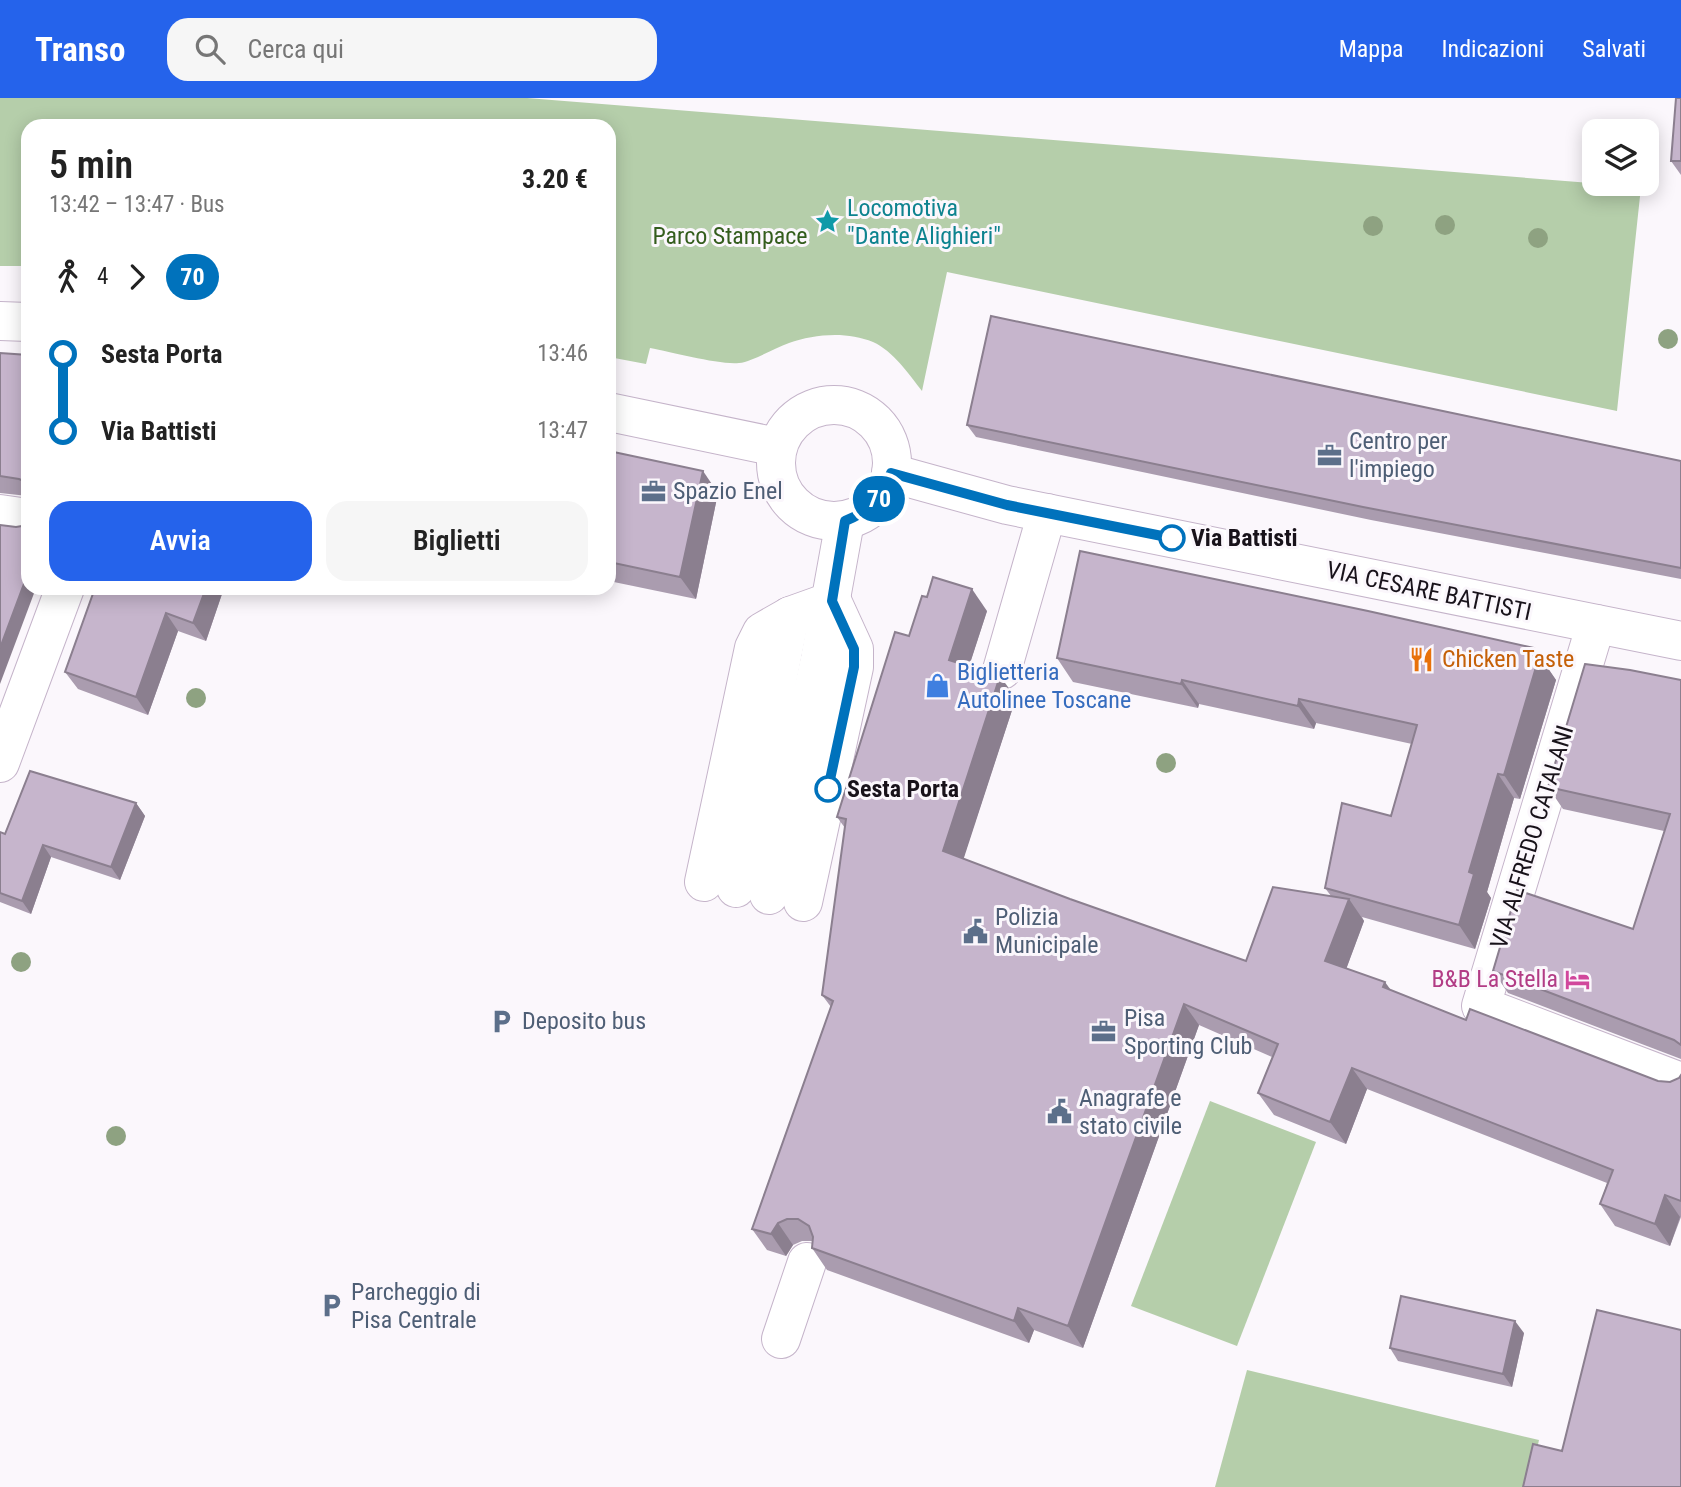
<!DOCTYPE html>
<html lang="it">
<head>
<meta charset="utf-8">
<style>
	:root { --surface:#fff; --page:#f6f6f6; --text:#222; --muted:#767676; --accent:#2563eb }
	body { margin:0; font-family:"Roboto Condensed",sans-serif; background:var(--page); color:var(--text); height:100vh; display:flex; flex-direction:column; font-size:26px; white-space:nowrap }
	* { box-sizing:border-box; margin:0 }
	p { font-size:23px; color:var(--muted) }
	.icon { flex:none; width:38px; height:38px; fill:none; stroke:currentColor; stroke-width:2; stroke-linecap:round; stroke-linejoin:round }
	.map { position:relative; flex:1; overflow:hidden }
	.panel { position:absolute; left:21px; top:21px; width:595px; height:476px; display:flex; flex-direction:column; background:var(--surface); border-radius:21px; box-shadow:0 4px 18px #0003 }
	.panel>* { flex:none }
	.badge { padding:0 14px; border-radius:23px; font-size:24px; line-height:46px }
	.controls { position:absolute; left:1582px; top:21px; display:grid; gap:14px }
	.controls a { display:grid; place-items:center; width:77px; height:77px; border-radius:14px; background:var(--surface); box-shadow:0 4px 18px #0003; font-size:35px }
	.map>.badge { position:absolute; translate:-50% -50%; box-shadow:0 0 0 4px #fff }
	.legs { display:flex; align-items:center; gap:10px; height:77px; padding:0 28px; font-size:23px }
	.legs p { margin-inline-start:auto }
	.headline { display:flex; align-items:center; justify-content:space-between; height:119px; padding:0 28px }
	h1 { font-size:38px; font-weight:600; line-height:52px }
	.action { display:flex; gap:14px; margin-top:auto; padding:14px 28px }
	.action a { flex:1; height:80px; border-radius:21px; background:var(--accent); color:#fff; font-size:28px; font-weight:600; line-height:80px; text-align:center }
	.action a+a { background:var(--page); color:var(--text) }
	ul { padding:0 28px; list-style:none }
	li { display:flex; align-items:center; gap:24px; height:77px; font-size:26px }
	li i { display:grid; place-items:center; width:10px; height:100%; margin:0 9px; background:currentColor }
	li i::after { content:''; width:18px; height:18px; margin:-9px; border:5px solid; border-radius:50%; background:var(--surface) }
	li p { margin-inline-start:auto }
	li:first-child i { background:linear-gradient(#0000 50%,currentColor 0) }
	li:last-child i { background:linear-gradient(currentColor 50%,#0000 0) }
	header { display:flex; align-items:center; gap:42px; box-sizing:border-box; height:98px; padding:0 35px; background:var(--accent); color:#fff }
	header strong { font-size:33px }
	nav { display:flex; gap:38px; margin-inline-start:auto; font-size:24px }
	.search { width:490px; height:63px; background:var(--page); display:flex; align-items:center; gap:18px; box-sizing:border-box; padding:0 24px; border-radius:21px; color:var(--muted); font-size:26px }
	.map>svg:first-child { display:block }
	.green { fill:#b5ceaa }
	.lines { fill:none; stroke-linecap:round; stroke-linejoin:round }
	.minor-casing { stroke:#c5b4ca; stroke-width:40 }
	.major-casing { stroke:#c5b4ca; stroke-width:40 }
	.minor { stroke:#fff; stroke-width:38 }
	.major { stroke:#fff; stroke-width:38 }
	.tree { fill:#8ea281 }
	.wall { fill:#aa9caf }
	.shaded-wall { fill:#8b7f8f }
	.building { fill:#c6b5cc; stroke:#8b7f8f; stroke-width:2 }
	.line-1-casing { stroke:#fff; stroke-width:16 }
	.line-1 { stroke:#0072bc; stroke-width:10 }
	.stop-1-dot { fill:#fff; stroke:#0072bc; stroke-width:3.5 }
	.labels { text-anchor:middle; stroke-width:6; stroke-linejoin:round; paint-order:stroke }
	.culture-label { font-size:24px; fill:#0d838f; stroke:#fbf7fc; text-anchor:start }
	.park-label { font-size:24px; fill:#345d1d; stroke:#fbf7fc }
	.service-label { font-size:24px; fill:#4e5e75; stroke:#fbf7fc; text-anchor:start }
	.stop-label { font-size:24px; font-weight:bold; fill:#18121a; stroke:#fbf7fc; text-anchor:start }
	.street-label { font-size:24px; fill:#18121a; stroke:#fbf7fc }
	.food-label { font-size:24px; fill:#c56008; stroke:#fbf7fc; text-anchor:start }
	.shop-label { font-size:24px; fill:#366cbe; stroke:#fbf7fc; text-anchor:start }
	.hotel-label { font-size:24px; fill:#b23c85; stroke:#fbf7fc; text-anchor:end }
</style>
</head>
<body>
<header>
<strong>Transo</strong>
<div class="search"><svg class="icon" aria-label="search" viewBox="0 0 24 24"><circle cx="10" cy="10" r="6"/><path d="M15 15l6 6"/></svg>Cerca qui</div>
<nav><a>Mappa</a><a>Indicazioni</a><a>Salvati</a></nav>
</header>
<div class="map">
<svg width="1681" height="1389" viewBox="0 0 1681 1389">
	<rect width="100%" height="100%" fill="#fbf7fc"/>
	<g class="green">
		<path d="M 0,0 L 527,0 L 1641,89 L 1617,313 L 947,174 L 922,293 C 909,276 893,253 873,244 C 847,233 814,236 789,245 C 774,250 754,263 739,265 C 719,267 672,254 650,250 L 646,266 L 609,259 L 609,28 L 28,28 L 28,168 L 0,168 Z"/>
		<polygon points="1210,1003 1316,1044 1237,1248 1131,1208"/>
		<polygon points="1247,1272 1539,1342 1528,1389 1215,1389"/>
	</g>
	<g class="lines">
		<defs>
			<g id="minor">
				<polyline points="0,416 28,420"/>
				<polyline points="1596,526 1481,908 1681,984"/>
				<polyline points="1002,572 1047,415"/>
				<polyline points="0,665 65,490"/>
				<polyline points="704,784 754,550 762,534 790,518 832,503"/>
				<polyline points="736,790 790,518"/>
				<polyline points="769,797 820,561 845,423"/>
				<polyline points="803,804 854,569 854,551 832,503"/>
				<polyline points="781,1241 807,1164"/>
			</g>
			<g id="major">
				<polyline points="0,223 28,224"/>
				<circle cx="834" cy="365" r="58"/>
				<polyline points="609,314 777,349"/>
				<polyline points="891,375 1007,407 1681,543"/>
			</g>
		</defs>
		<use href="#minor" class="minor-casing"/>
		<use href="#major" class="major-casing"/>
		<use href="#minor" class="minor"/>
		<use href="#major" class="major"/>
	</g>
	<g class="tree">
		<circle cx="1445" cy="127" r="10"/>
		<circle cx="1373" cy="128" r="10"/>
		<circle cx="1538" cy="140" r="10"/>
		<circle cx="1668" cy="241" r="10"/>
		<circle cx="196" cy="600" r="10"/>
		<circle cx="1166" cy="665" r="10"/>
		<circle cx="21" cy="864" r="10"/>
		<circle cx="116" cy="1038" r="10"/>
	</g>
	<g class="wall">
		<polygon points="1681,0 1681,77 1671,63"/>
		<polygon points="0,255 28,257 28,398 0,395"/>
		<polygon points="967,327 1681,363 1681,481 1371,422 976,339"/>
		<polygon points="609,353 718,395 696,501 609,483"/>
		<polygon points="95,490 224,490 206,543 178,533 148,617 78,591 65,574"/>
		<polygon points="987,513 969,568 1016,600 963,761 1070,801 1246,863 1331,798 1325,790 1391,718 1412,646 1316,625 1314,631 1199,606 1198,610 1073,584 1057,560 1534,550 1556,582 1520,701 1514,700 1487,794 1491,800 1475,851 1362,819 1364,823 1346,871 1391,892 1466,922 1658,983 1670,984 1679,980 1681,977 1681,1119 1670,1148 1615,1128 1600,1106 1607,1085 1367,991 1346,1046 1274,1017 1258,995 1272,959 1199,927 1083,1250 1034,1232 1029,1245 827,1172 812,1150 813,1143 802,1143 793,1147 786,1158 767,1152 752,1131 831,909 822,897 845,730 837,719 909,538"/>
		<polygon points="1681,582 1681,961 1508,895 1493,873 1633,831 1664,733 1563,711 1548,689"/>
		<polygon points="136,705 145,718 120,782 51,759 31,816 0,804 0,734 5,736"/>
		<polygon points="1524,1235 1512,1289 1398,1263 1390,1250"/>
	</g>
	<g class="shaded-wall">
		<polygon points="703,373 718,395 696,501 680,479"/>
		<polygon points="28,475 28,490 36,490 0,586 0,550"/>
		<polygon points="206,490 224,490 206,543 193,525"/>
		<polygon points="972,491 987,513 964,584 949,562"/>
		<polygon points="166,515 178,533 148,617 136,599"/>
		<polygon points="1534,550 1556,582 1520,701 1504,677"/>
		<polygon points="1000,578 1016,600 959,775 943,753"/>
		<polygon points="1182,582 1199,606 1198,610 1181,586"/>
		<polygon points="1299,601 1316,625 1314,631 1298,608"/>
		<polygon points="1498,676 1514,700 1487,794 1491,800 1475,851 1459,827 1469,774"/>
		<polygon points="136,705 145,718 120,782 111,769"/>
		<polygon points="43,747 51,759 31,816 22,803"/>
		<polygon points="1349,801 1364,823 1341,885 1325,863"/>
		<polygon points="1385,884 1401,906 1383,889"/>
		<polygon points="1184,906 1199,927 1083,1250 1068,1228"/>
		<polygon points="1352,970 1367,991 1346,1046 1330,1024"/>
		<polygon points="1665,1097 1680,1119 1670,1148 1655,1126"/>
		<polygon points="778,1125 793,1147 786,1158 771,1136"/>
		<polygon points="1018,1210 1034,1232 1029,1245 1014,1223"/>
		<polygon points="1515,1223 1524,1235 1512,1289 1503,1276"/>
	</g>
	<g class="building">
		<polygon points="1676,0 1681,0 1681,63 1671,63"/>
		<polygon points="991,218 1681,363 1681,470 1363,409 967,327"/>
		<polygon points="0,255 28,257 28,385 19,381 0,378"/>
		<polygon points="609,353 703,373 680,479 609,464"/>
		<polygon points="0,427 16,429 28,427 28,475 0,550"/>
		<polygon points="1080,453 1368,513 1534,550 1532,558 1539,559 1504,677 1498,676 1469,774 1474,776 1459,827 1325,790 1342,705 1391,718 1417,627 1299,601 1298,608 1182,582 1181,586 1057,560"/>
		<polygon points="933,479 972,491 949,562 1000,578 943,753 1070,801 1246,863 1273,789 1349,801 1325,863 1385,884 1383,889 1466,922 1470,911 1658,983 1670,984 1679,980 1681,977 1681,1103 1665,1097 1655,1126 1600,1106 1613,1072 1352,970 1330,1024 1258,995 1278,946 1184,906 1068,1228 1018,1210 1014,1223 812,1150 813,1139 809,1128 798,1121 787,1121 778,1125 771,1136 752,1131 833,903 822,897 846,721 837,719 895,534 909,538 922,498 927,499"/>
		<polygon points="95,490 206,490 193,525 166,515 136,599 65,574"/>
		<polygon points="1585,566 1630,572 1681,582 1681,947 1674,942 1493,873 1517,792 1633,831 1670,716 1548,689"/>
		<polygon points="30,673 136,705 111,769 43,747 22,803 0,795 0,734 5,736"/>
		<polygon points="1401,1198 1515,1223 1503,1276 1390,1250"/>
		<polygon points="1597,1212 1681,1232 1681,1389 1523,1389 1533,1346 1562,1353"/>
	</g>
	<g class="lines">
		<defs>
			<path id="line-1" d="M 828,691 L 854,569 L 854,551 L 832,503 L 845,423 C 870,413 883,400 891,375 L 1007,407 L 1172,440"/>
		</defs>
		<use href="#line-1" class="line-1-casing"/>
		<use href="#line-1" class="line-1"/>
	</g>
	<defs>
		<symbol id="sight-bare" viewBox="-9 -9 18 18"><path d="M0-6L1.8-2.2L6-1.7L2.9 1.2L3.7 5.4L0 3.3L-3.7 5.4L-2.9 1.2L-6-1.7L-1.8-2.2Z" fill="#0f9aa8" stroke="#fbf7fc" stroke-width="2.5" paint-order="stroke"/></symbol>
		<symbol id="office-bare" viewBox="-9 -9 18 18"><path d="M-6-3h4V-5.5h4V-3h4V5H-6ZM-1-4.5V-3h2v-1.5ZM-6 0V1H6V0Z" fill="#5c6f8a" stroke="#fbf7fc" stroke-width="2.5" paint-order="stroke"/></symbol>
		<symbol id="restaurant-bare" viewBox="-9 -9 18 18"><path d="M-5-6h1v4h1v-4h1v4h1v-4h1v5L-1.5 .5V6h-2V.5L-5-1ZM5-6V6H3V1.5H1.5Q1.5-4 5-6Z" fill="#e8710a" stroke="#fbf7fc" stroke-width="2.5" paint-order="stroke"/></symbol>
		<symbol id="shop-bare" viewBox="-9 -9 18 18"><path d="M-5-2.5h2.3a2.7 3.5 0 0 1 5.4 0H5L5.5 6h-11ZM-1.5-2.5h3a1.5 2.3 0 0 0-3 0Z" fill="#3f7fe0" stroke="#fbf7fc" stroke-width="2.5" paint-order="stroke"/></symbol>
		<symbol id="civic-bare" viewBox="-9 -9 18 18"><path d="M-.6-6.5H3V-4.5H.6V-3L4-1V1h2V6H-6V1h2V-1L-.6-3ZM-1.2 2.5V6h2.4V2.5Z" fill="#5c6f8a" stroke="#fbf7fc" stroke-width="2.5" paint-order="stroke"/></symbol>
		<symbol id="hotel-bare" viewBox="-9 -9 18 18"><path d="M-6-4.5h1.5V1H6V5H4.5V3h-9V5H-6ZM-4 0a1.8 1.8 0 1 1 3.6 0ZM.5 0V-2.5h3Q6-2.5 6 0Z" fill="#d1479c" stroke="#fbf7fc" stroke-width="2.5" paint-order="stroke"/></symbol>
		<symbol id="parking-bare" viewBox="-9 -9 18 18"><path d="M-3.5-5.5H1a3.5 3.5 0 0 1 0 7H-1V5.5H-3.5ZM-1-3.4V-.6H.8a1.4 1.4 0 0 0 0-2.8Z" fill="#5c6f8a" stroke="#fbf7fc" stroke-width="2.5" paint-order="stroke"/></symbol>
	</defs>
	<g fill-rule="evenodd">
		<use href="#sight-bare" x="810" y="106" width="35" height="35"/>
		<use href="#office-bare" x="1312" y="340" width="35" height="35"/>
		<use href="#office-bare" x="636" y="376" width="35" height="35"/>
		<use href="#restaurant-bare" x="1404" y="544" width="35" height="35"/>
		<use href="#shop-bare" x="920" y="570" width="35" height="35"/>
		<use href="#civic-bare" x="958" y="816" width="35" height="35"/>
		<use href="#hotel-bare" x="1560" y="864" width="35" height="35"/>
		<use href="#parking-bare" x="484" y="906" width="35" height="35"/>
		<use href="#office-bare" x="1086" y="916" width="35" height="35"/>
		<use href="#civic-bare" x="1042" y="996" width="35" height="35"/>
		<use href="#parking-bare" x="314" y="1190" width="35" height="35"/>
	</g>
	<g class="stop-1-dot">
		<circle cx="1172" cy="440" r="12"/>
		<circle cx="828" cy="691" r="12"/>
	</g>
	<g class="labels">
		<g class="culture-label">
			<text x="847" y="118">Locomotiva<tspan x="847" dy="28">"Dante Alighieri"</tspan></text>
		</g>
		<g class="park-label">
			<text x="730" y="146">Parco Stampace</text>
		</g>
		<g class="service-label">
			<text x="1349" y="351">Centro per<tspan x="1349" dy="28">l'impiego</tspan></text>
			<text x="673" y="401">Spazio Enel</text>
			<text x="995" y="827">Polizia<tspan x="995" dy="28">Municipale</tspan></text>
			<text x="1124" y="928">Pisa<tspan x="1124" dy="28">Sporting Club</tspan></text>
			<text x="522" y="931">Deposito bus</text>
			<text x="1079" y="1008">Anagrafe e<tspan x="1079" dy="28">stato civile</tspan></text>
			<text x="351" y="1202">Parcheggio di<tspan x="351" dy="28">Pisa Centrale</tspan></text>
		</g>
		<g class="stop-label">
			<text x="1191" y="448">Via Battisti</text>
			<text x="847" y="699">Sesta Porta</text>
		</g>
		<g class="street-label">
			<text transform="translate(1429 493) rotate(12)" y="8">VIA CESARE BATTISTI</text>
			<text transform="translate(1532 739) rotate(-73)" y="8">VIA ALFREDO CATALANI</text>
		</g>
		<g class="food-label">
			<text x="1442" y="569">Chicken Taste</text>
		</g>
		<g class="shop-label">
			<text x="957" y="582">Biglietteria<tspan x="957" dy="28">Autolinee Toscane</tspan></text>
		</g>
		<g class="hotel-label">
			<text x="1558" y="889">B&amp;B La Stella</text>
		</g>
	</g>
</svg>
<div class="controls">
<a><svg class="icon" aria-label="layers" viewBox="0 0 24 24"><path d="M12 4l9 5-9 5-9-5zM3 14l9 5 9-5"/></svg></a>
</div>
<b class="badge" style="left:879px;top:401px;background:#0072bc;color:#fff">70</b>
<section class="panel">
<div class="headline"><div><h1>5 min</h1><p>13:42 – 13:47 · Bus</p></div><b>3.20 €</b></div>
<div class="legs"><svg class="icon" aria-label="walk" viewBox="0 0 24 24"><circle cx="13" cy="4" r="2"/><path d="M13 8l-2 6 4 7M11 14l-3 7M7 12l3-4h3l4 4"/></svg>4<svg class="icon" aria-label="forward" viewBox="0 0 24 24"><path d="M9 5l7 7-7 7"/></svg><b class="badge" style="background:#0072bc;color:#fff">70</b></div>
<ul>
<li><i style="color:#0072bc"></i><b>Sesta Porta</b><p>13:46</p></li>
<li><i style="color:#0072bc"></i><b>Via Battisti</b><p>13:47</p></li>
</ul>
<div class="action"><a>Avvia</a><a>Biglietti</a></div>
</section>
</div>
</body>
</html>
